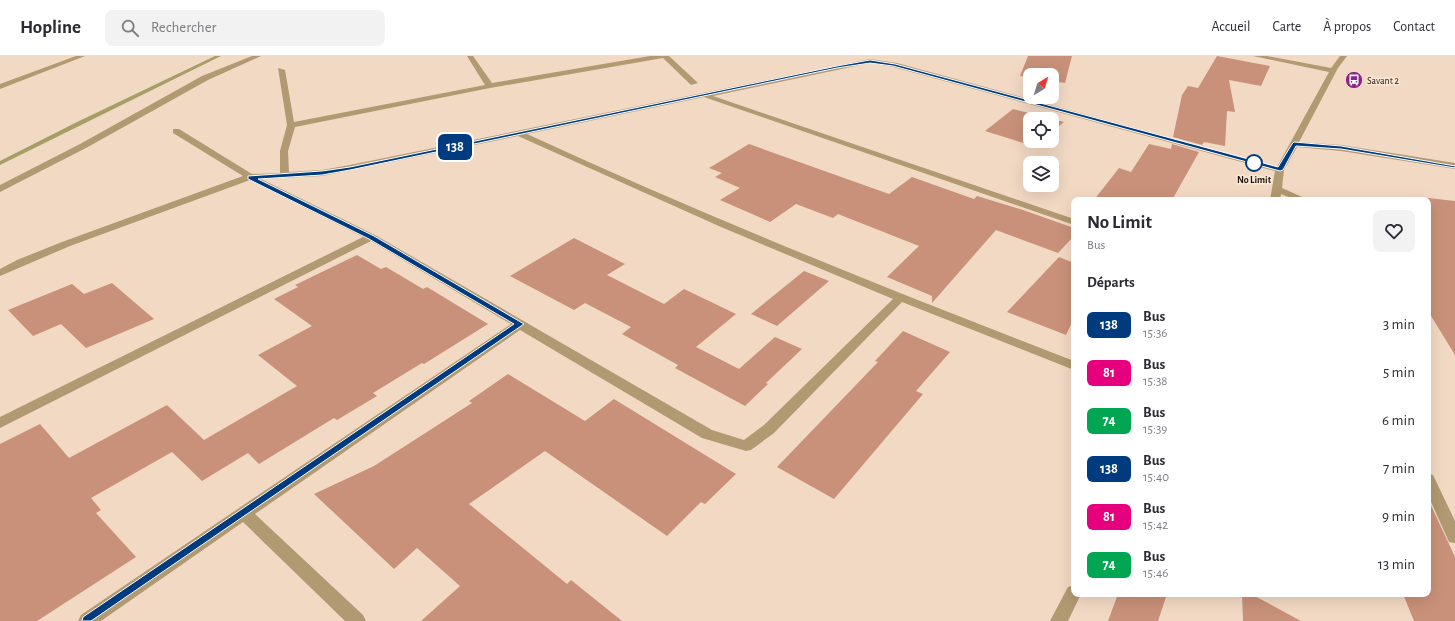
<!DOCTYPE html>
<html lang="fr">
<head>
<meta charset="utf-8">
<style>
	:root { --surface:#fff; --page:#f2f2f3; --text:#2b2b33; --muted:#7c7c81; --line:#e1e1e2 }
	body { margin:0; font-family:"Alegreya Sans",sans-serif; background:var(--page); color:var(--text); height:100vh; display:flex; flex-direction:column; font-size:15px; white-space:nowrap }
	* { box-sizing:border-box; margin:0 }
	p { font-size:13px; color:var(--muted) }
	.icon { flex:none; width:22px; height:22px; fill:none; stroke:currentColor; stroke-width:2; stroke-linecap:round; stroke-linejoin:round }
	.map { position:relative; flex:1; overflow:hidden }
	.side { position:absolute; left:1071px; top:141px; width:360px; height:400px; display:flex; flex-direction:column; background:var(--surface); border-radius:8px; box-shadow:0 4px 16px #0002 }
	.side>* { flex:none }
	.badge { padding:0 8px; border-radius:6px; font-size:14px; line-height:26px }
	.needle { width:26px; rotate:38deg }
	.buttons { position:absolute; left:1023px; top:12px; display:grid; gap:8px }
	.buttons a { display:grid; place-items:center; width:36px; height:36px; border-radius:8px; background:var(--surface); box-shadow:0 4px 16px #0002; font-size:20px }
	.map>.badge { position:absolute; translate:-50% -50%; box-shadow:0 0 0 2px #fff }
	h2 { padding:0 16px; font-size:15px; line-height:36px }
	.round { display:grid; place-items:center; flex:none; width:42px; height:42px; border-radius:8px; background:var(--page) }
	.overview { display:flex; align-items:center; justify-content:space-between; height:68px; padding:0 16px }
	h1 { font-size:19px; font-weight:600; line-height:30px }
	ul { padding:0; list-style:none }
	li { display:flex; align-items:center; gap:12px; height:48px; padding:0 16px }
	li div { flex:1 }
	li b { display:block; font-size:15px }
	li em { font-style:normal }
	li .badge { min-width:44px; font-weight:700; text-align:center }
	header { display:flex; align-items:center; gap:24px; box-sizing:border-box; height:56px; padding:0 20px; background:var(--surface); border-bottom:1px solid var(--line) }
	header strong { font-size:19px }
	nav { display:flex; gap:22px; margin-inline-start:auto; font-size:14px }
	.search { width:280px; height:36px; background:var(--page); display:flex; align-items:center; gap:10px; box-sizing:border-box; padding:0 14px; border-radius:8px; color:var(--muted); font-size:15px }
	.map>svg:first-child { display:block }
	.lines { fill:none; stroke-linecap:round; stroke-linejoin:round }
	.stream { fill:#a89d64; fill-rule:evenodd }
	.building { fill:#c99179 }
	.minor { fill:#b19971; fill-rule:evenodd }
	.line { fill:#003b80; stroke:#fff }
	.stop-dot { fill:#fff; stroke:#003b80; stroke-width:2 }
	.labels { text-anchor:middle; stroke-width:3; stroke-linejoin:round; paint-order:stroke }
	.far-poi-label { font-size:10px; fill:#1d140d; stroke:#fce7d6; text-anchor:start }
	.far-stop-label { font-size:10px; font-weight:bold; fill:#1d140d; stroke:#fce7d6 }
</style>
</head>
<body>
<header>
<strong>Hopline</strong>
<div class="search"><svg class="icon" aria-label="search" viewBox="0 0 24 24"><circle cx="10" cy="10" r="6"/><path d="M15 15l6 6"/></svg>Rechercher</div>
<nav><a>Accueil</a><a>Carte</a><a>À propos</a><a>Contact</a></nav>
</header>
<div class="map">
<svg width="1455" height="565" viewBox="0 0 1455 565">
	<rect width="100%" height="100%" fill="#f2d9c4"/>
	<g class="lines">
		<polygon class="stream" points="215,0 221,0 0,109 0,105 75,67"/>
	</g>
	<g class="building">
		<polygon points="1028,0 1072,0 1065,27 1052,25 1052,19 1030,19 1030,21 1020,20"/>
		<polygon points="1217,0 1270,10 1261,30 1229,24 1235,56 1227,55 1225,90 1204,86 1202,89 1173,81 1182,39 1188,30 1198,32"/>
		<polygon points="1013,53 1052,63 1030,63 1030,85 1042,85 1036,91 985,75"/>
		<polygon points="1052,63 1064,66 1052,76"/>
		<polygon points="749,88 889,138 912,121 974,143 977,140 1023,154 1074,172 1074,180 1058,197 996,174 932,247 932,240 887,221 919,190 838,158 833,162 796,148 770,166 720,144 740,132 715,121 722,117 709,112"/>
		<polygon points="1149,88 1171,93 1172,88 1199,96 1172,144 1094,144 1119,112 1131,116"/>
		<polygon points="1428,142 1455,145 1455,299 1428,255"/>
		<polygon points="574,182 625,208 607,219 664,248 684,233 736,258 696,291 739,313 775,281 802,293 766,327 768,328 745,350 675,312 678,309 622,278 631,271 585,247 574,254 510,220"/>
		<polygon points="357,199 381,213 386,211 423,233 427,231 488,268 424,308 422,307 373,337 377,340 337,364 334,362 259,408 248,397 202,425 172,396 91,442 101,454 96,457 136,501 37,565 0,565 0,388 40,368 69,402 167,349 204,384 297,330 258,299 312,270 274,243 298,231 295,229"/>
		<polygon points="1059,201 1074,207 1074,262 1066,279 1007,256"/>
		<polygon points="804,215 829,225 777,270 751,258"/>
		<polygon points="112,227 154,263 86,292 61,268 33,280 8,254 72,228 84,238"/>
		<polygon points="903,275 950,296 916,335 923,338 834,443 777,411 878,306 875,305"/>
		<polygon points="508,318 585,365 614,343 736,418 705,448 701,446 667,480 545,395 469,448 567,528 571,524 622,565 421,565 460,530 417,492 394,513 314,438 374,410 472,347 469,345"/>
		<polygon points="1428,443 1455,501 1455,565 1414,565 1403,538 1428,538"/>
		<polygon points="1118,538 1167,538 1158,565 1108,565"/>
		<polygon points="1242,538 1251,538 1301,565 1243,565"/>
	</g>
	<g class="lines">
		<g class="minor">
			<polygon points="76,0 85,0 0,33 0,28"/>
			<polygon points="252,0 261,0 208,24 86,92 0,136 0,129 80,88 202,20"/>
			<path d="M 467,0 L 473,0 L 492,27 L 650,0 L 669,0 L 698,27 L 691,29 L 663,2 L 490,32 L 295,71 L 288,95 L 289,116 L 322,114 L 350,109 L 870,3 L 897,7 L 1277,111 L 1329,16 L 1253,0 L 1267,0 L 1331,12 L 1340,0 L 1347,0 L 1338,12 L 1299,86 L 1341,89 L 1455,107 L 1455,113 L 1341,95 L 1297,91 L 1284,114 L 1282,132 L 1309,144 L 1296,144 L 1281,138 L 1280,144 L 1270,144 L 1275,115 L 893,11 L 870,7 L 713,40 L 1074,163 L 1074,169 L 704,41 L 527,78 C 707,161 890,234 1074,305 L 1074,314 L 902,246 L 774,377 L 751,394 L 746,395 L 702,382 L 520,274 L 255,458 L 363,559 L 366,565 L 345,565 L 243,466 L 101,565 L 78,565 L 81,559 L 511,268 L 371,185 L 0,372 L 0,361 L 363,181 L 250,124 L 70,190 L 0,220 L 0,213 L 17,204 L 62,186 L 243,120 L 173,77 L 173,73 L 179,73 L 252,118 L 280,117 L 280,95 L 287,69 L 278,12 L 285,14 L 294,66 L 485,29 ZM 518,80 L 721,171 L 893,243 L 764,369 L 744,384 L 712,374 L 375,179 L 261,123 L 322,120 Z"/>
			<polygon points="1428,417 1433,419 1455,465 1455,487 1449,486 1428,439"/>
			<polygon points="1074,529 1074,538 1081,538 1068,565 1050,565 1068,531"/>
		</g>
	</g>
	<polygon class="line" points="870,4 895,8 1278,111 1292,88 1294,86 1341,90 1455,110 1455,112 1341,93 1296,90 1283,114 1280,115 893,10 870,7 837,12 350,114 322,119 258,123 374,180 524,268 91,565 82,565 83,561 514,268 369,183 248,123 248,120 322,115 350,111 837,10"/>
	<defs>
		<symbol id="bus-disc" viewBox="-11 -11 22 22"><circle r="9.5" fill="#8e2488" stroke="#fce7d6"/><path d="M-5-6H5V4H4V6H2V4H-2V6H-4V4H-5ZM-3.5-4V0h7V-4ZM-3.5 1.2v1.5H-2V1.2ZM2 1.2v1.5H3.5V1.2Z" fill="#fff"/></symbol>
	</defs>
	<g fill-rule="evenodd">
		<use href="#bus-disc" x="1344" y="14" width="20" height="20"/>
	</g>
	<circle class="stop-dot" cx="1254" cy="107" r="8"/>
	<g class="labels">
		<g class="far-poi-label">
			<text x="1367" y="28">Savant 2</text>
		</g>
		<g class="far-stop-label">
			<text x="1254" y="127">No Limit</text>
		</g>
	</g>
</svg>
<div class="buttons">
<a><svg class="needle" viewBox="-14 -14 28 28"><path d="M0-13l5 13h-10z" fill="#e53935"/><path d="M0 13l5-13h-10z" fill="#7c7c81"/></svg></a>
<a><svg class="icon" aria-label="locate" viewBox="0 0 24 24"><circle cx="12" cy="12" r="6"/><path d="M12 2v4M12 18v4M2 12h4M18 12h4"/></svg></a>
<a><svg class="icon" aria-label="layers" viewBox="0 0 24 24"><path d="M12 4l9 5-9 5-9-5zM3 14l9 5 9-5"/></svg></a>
</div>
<b class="badge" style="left:455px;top:91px;background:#003b80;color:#fff">138</b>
<section class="side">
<div class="overview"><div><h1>No Limit</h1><p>Bus</p></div><a class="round"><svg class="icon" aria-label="heart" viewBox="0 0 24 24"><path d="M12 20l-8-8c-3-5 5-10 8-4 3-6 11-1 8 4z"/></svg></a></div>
<h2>Départs</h2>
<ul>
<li><span class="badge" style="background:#003b80;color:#fff">138</span><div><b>Bus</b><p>15:36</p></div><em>3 min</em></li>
<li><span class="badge" style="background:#e6007e;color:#fff">81</span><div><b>Bus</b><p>15:38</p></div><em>5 min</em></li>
<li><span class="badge" style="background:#00a651;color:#fff">74</span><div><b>Bus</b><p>15:39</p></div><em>6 min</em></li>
<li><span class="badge" style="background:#003b80;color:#fff">138</span><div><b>Bus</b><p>15:40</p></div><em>7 min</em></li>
<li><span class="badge" style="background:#e6007e;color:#fff">81</span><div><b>Bus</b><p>15:42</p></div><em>9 min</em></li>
<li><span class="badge" style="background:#00a651;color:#fff">74</span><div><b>Bus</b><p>15:46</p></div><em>13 min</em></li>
</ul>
</section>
</div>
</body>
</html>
